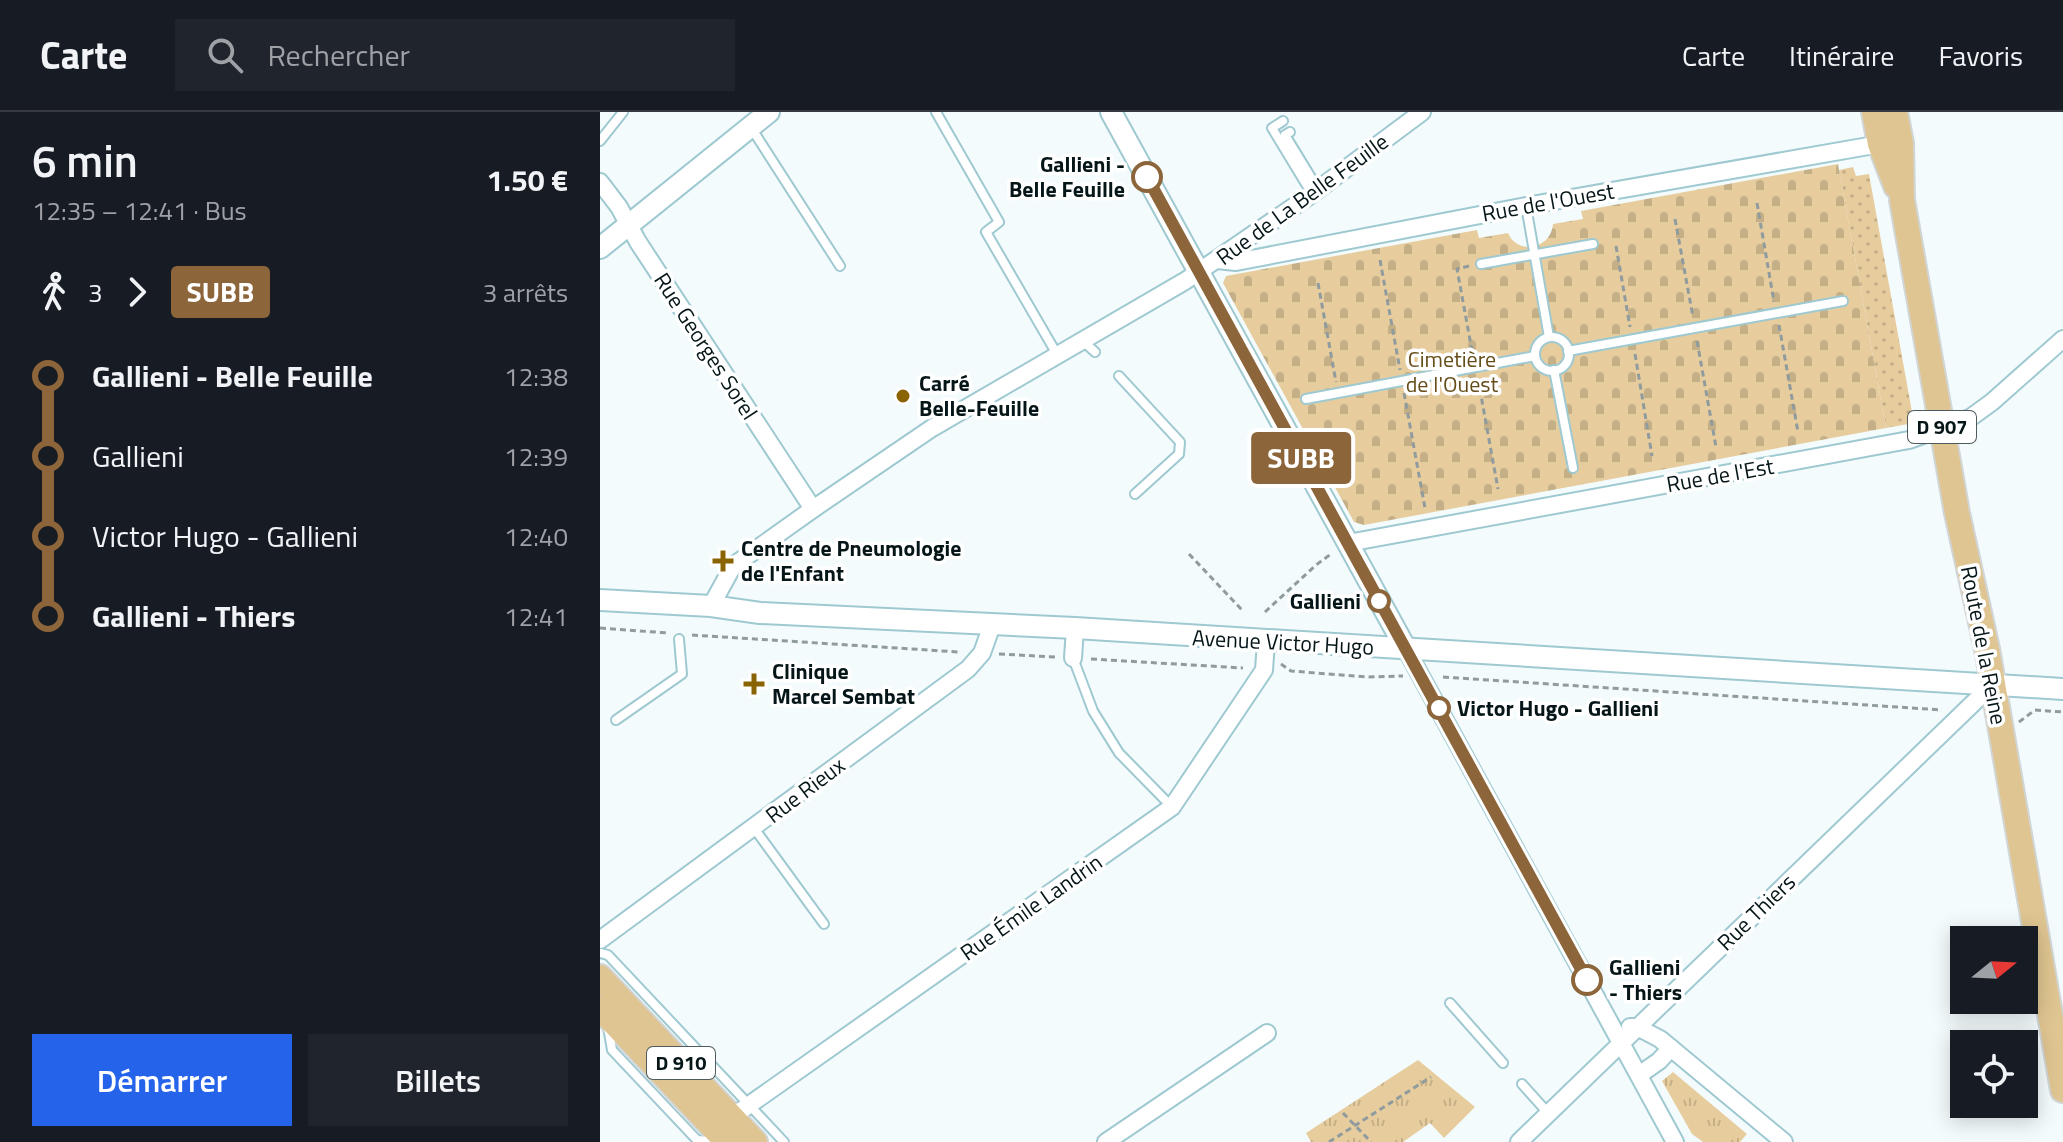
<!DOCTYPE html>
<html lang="fr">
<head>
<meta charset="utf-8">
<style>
	:root { --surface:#171b24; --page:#20242c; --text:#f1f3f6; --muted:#9ea1a6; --line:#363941; --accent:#2563eb }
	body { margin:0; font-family:"Titillium Web",sans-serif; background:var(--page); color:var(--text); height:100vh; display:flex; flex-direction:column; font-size:30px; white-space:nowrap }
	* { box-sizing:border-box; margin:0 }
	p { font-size:26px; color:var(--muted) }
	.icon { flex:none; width:44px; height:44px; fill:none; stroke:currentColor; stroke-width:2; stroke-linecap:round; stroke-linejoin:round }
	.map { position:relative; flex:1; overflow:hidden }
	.sheet { display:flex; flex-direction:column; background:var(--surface); width:600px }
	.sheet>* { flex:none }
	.badge { padding:0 16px; border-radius:6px; font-size:28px; line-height:52px }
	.needle { width:52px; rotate:72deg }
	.fabs { position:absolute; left:1350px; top:814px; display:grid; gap:16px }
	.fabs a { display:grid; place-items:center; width:88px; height:88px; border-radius:0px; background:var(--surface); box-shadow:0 4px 20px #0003; font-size:40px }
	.map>.badge { position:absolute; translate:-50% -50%; box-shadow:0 0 0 4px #fff }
	.legs { display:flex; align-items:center; gap:12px; height:88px; padding:0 32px; font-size:26px }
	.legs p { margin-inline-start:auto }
	.head { display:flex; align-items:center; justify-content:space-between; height:136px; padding:0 32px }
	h1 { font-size:44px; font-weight:600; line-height:60px }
	.action { display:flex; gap:16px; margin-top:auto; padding:16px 32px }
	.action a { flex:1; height:92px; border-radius:0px; background:var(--accent); color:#fff; font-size:32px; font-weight:600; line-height:92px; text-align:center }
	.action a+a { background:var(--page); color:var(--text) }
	ul { padding:0 32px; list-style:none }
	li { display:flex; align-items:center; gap:28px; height:80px; font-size:30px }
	li i { display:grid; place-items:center; width:12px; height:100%; margin:0 10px; background:currentColor }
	li i::after { content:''; width:20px; height:20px; margin:-10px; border:6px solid; border-radius:50%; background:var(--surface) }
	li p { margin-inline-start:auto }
	li:first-child i { background:linear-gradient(#0000 50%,currentColor 0) }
	li:last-child i { background:linear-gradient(currentColor 50%,#0000 0) }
	header { display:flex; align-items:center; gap:48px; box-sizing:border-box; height:112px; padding:0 40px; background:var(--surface); border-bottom:2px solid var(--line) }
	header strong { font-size:38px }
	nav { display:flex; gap:44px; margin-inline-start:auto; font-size:28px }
	.search { width:560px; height:72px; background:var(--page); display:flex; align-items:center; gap:20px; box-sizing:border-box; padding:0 28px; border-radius:0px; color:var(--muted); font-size:30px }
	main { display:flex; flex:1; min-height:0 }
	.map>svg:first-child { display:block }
	.grass { fill:url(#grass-dots) }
	.cemetery { fill:url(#cemetery-stones) }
	.park { fill:url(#park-tufts) }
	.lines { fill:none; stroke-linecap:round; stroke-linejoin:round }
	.service-casing { stroke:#9fc9d1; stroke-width:12 }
	.minor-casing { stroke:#9fc9d1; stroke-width:20 }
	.tertiary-casing { stroke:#9fc9d1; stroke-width:24 }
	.primary-casing { stroke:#d2d5d5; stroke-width:28 }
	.path { stroke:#909b9d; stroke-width:3; stroke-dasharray:6 4; stroke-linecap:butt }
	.service { stroke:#fff; stroke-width:8 }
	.minor { stroke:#fff; stroke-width:16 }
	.tertiary { stroke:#fff; stroke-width:20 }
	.primary { stroke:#dfc591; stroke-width:24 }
	.line-1-casing { stroke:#fff; stroke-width:18 }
	.line-1 { stroke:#8d653a; stroke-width:12 }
	.stop-1-dot { fill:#fff; stroke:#8d653a; stroke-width:4 }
	.poi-dot { fill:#8a6403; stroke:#fff; stroke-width:3 }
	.labels { text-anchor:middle; stroke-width:7; stroke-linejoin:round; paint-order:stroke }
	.shield { fill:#fff; stroke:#505b5d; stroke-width:2 }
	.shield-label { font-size:20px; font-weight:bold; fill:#051518 }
	.stop-label { font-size:22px; font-weight:bold; fill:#051518; stroke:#fff; text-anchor:end }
	.street-label { font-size:22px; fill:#051518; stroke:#fff }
	.park-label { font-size:22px; fill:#654c18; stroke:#fff }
	.poi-label { font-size:22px; font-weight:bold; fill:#051518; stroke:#fff; text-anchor:start }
</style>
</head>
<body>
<header>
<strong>Carte</strong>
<div class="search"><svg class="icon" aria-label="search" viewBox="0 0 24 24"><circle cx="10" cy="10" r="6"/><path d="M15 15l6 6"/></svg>Rechercher</div>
<nav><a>Carte</a><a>Itinéraire</a><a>Favoris</a></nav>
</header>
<main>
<section class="sheet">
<div class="head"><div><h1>6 min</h1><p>12:35 – 12:41 · Bus</p></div><b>1.50 €</b></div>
<div class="legs"><svg class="icon" aria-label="walk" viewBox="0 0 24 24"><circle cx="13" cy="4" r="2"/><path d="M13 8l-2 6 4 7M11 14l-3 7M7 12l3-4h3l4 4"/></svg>3<svg class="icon" aria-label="forward" viewBox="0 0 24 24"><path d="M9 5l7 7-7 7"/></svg><b class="badge" style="background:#8d653a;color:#fff">SUBB</b><p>3 arrêts</p></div>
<ul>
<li><i style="color:#8d653a"></i><b>Gallieni - Belle Feuille</b><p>12:38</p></li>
<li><i style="color:#8d653a"></i><span>Gallieni</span><p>12:39</p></li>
<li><i style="color:#8d653a"></i><span>Victor Hugo - Gallieni</span><p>12:40</p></li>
<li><i style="color:#8d653a"></i><b>Gallieni - Thiers</b><p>12:41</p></li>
</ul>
<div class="action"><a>Démarrer</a><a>Billets</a></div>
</section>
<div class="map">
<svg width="1463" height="1030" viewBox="0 0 1463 1030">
	<defs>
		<pattern id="grass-dots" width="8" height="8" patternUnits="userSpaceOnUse" patternTransform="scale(2)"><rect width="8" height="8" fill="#e7cd9e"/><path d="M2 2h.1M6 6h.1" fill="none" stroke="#c5af87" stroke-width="1.8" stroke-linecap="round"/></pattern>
		<pattern id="cemetery-stones" width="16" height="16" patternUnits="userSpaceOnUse" patternTransform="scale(2)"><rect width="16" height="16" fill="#e7cd9e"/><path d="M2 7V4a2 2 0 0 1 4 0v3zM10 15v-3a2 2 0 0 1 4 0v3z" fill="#c5af87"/></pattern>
		<pattern id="park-tufts" width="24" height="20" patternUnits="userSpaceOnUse" patternTransform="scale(2)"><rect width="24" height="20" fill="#e7cd9e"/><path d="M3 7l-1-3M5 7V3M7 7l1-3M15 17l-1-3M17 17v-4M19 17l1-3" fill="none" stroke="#c5af87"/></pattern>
	</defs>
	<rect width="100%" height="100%" fill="#f3fbfd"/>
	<polygon class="grass" points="1253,55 1256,64 1269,62 1314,311 1286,316 1239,58"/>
	<path class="cemetery" d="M 1238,52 L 1286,316 L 764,413 L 754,410 L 623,171 L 626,164 L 877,118 L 879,126 L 908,121 C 918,144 951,137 953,112 L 983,107 L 981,99 Z"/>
	<g class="park">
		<polygon points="818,948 875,995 844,1026 830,1011 803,1030 711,1030 706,1021"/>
		<polygon points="1073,960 1147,1022 1140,1030 1103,1030 1092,1022 1062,969"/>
	</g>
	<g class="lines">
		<defs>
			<g id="service">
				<polyline points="336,0 399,110 386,120 458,244"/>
				<polyline points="683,9 672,16 712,82"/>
				<polyline points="152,17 240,154"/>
				<polyline points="690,20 685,23 718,77"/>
				<polyline points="0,29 23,0"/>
				<polyline points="926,94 949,225"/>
				<polyline points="881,152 993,132"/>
				<circle cx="952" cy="242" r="17"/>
				<polyline points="484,230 495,240"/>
				<polyline points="968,239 1243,189"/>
				<polyline points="954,258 973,356"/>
				<polyline points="519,264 580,330 579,342 535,382"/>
				<polyline points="706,287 935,244"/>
				<polyline points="473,546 493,599 519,641 572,695"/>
				<polyline points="16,608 82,562 79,527"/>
				<polyline points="154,716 224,812"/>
				<polyline points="0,841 8,843 184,1030"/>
				<polyline points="850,891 903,951"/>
				<polyline points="8,915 12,938 97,1028 120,1030"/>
				<polyline points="922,972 948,1001"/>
			</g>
			<g id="minor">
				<polyline points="0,70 19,95 38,130 213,397"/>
				<polyline points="617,148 636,150 926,94 1280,32"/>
				<polyline points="748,431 1309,328 1370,306 1392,290 1463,227"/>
				<polyline points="111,494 133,454 213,397 332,316 585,169 712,82 822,0"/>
				<polyline points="806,537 1075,1030"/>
				<polyline points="473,546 475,516"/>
				<polyline points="0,828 368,557 382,541 392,513"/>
				<polyline points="1030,915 1037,915 1060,927 1184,1030"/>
				<polyline points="1039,963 1059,949 1071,936"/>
				<polyline points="132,1005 572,695 664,558 666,530"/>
				<polyline points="506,1030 667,921"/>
				<polyline points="919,1030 1393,572"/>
			</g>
			<g id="tertiary">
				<polyline points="511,0 806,537"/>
				<polyline points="0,136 169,0"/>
				<polyline points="0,488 111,494 160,501 475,516 1463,577"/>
			</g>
			<g id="primary">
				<polyline points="1274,0 1280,32 1296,74"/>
				<polyline points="1295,0 1301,31 1302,88 1357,401 1387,537 1463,978"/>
				<polyline points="0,865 155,1030"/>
				<polyline points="0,896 127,1030"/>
			</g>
		</defs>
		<use href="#service" class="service-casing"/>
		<use href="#minor" class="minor-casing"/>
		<use href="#tertiary" class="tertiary-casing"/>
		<use href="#primary" class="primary-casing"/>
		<g class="path">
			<polyline points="1157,91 1174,190"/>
			<polyline points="1075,107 1093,205"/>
			<polyline points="1016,134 1030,215"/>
			<polyline points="780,148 800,258"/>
			<polyline points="869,154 857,157 873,244"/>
			<polyline points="718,171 736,270"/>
			<polyline points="1179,213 1198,320"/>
			<polyline points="1097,229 1116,335"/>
			<polyline points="1035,242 1052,344"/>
			<polyline points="878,267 898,377"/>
			<polyline points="804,281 825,396"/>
			<polyline points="589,442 642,498"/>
			<polyline points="665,500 716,453 731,442"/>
			<polyline points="0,516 68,521"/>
			<polyline points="92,523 359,540"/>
			<polyline points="399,542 455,545"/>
			<polyline points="491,547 643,556"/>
			<polyline points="681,552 691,559 767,565 803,564"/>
			<polyline points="843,565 1342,598"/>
			<polyline points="1419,610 1435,598 1463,600"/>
			<polyline points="743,1001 771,1030"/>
			<polyline points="729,1030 831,965"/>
		</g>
		<use href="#service" class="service"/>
		<use href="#minor" class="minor"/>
		<use href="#tertiary" class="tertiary"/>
		<use href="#primary" class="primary"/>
	</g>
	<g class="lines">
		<defs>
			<polyline id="line-1" points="547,65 987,868"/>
		</defs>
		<use href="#line-1" class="line-1-casing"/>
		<use href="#line-1" class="line-1"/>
	</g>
	<g class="stop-1-dot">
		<circle cx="547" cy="65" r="14"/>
		<circle cx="779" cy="489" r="10"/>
		<circle cx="839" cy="596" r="10"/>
		<circle cx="987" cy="868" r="14"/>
	</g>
	<g class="poi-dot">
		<circle cx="303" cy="284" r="8"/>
		<path d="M119 437h8v8h8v8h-8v8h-8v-8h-8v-8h8z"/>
		<path d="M150 560h8v8h8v8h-8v8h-8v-8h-8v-8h8z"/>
	</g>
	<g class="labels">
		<g class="shield">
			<rect x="1308" y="299" width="68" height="32" rx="6"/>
			<rect x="47" y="935" width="68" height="32" rx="6"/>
		</g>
		<g class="shield-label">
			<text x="1342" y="322">D 907</text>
			<text x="81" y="958">D 910</text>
		</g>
		<g class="stop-label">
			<text x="525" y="60">Gallieni -<tspan x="525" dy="25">Belle Feuille</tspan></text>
			<text x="761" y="497">Gallieni</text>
			<text x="857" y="604" text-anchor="start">Victor Hugo - Gallieni</text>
			<text x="1009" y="863" text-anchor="start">Gallieni<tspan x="1009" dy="25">- Thiers</tspan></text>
		</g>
		<g class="street-label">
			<text transform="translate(702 87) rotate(-36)" y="8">Rue de La Belle Feuille</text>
			<text transform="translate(948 90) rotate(-10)" y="8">Rue de l'Ouest</text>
			<text transform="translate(106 234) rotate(57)" y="8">Rue Georges Sorel</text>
			<text transform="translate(1120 363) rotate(-10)" y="8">Rue de l'Est</text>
			<text transform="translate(683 530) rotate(3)" y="8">Avenue Victor Hugo</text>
			<text transform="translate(1384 533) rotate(79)" y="8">Route de la Reine</text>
			<text transform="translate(205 678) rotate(-37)" y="8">Rue Rieux</text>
			<text transform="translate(431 795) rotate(-35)" y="8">Rue Émile Landrin</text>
			<text transform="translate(1156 800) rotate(-44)" y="8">Rue Thiers</text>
		</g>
		<g class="park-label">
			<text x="852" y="255">Cimetière<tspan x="852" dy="25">de l'Ouest</tspan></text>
		</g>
		<g class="poi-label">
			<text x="319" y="279">Carré<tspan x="319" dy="25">Belle-Feuille</tspan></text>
			<text x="141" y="444">Centre de Pneumologie<tspan x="141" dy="25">de l'Enfant</tspan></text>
			<text x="172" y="567">Clinique<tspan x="172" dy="25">Marcel Sembat</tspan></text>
		</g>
	</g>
</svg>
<div class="fabs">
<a><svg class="needle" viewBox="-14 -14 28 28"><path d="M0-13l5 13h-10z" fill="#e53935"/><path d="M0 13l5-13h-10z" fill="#9ea1a6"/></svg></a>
<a><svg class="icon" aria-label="locate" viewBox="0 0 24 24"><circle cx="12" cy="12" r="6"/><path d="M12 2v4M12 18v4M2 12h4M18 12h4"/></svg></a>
</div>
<b class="badge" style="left:701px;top:346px;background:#8d653a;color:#fff">SUBB</b>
</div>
</main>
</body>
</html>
